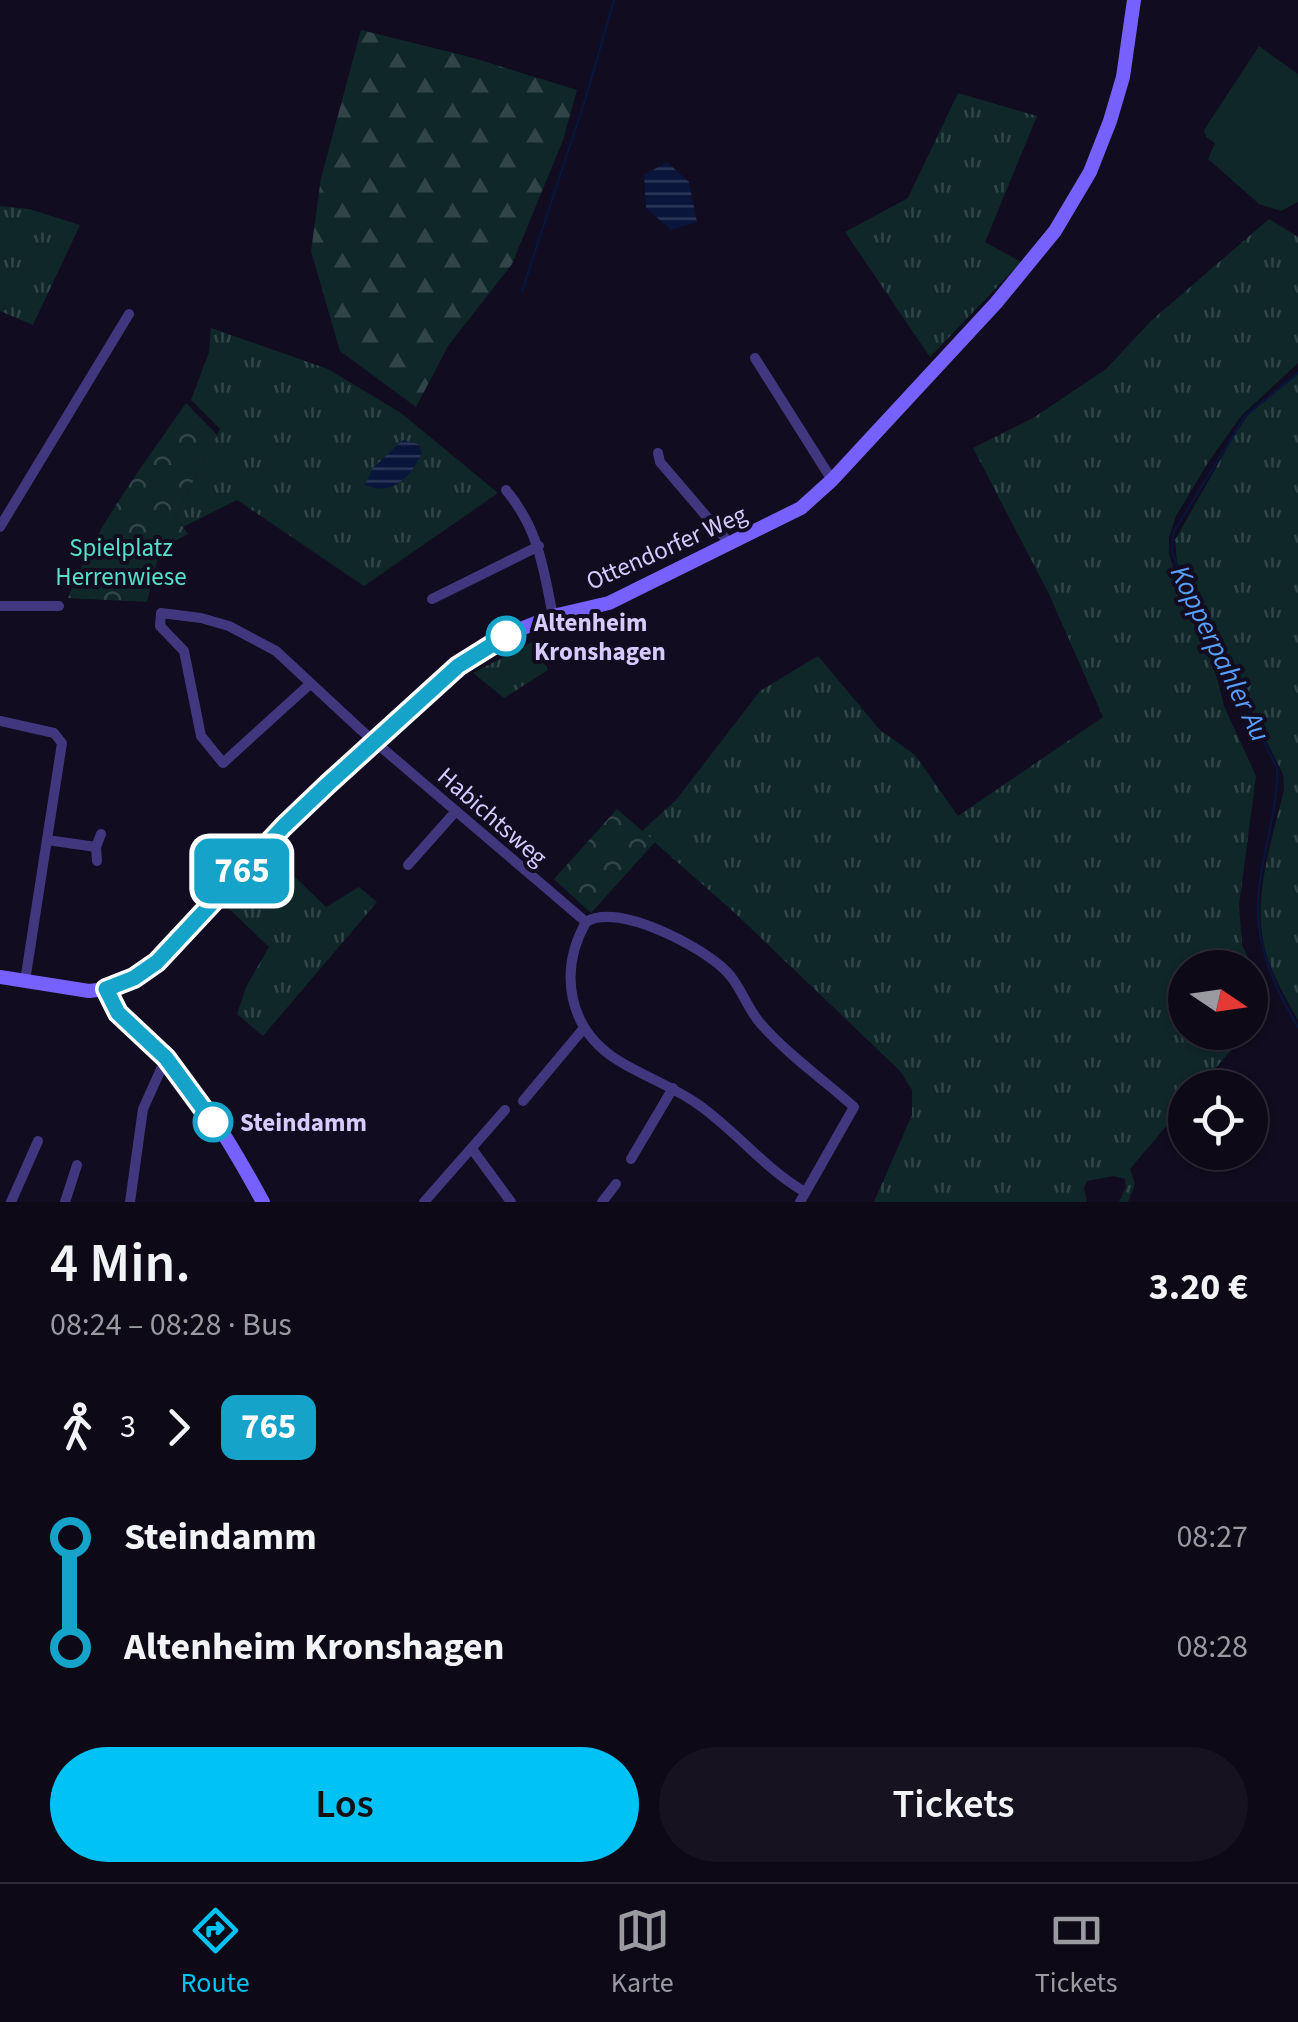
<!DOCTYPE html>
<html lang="de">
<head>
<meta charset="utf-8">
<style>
	:root { --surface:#0d0917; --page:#161220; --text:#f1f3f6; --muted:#9a9aa1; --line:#2d2a36; --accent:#00c2f5 }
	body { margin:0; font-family:"Source Sans 3",sans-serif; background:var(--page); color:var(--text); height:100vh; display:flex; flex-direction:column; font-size:38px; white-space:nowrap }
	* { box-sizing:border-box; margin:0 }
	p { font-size:32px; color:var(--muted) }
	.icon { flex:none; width:55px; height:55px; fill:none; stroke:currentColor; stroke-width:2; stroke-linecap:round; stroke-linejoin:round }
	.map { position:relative; height:1202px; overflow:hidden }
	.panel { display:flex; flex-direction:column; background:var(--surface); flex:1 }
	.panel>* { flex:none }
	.badge { padding:0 20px; border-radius:15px; font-size:35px; line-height:65px }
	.needle { width:65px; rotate:103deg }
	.controls { position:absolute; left:1168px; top:950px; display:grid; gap:20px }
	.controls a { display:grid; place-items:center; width:100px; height:100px; border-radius:50%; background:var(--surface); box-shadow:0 2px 8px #0004,0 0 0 2px var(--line); font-size:50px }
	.map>.badge { position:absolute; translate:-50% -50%; box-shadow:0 0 0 5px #fff }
	.legs { display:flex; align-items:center; gap:15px; height:110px; padding:0 50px; font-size:32px }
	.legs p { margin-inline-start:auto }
	.head { display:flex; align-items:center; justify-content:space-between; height:170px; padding:0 50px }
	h1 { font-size:55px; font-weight:600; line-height:75px }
	.cta { display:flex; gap:20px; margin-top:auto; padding:20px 50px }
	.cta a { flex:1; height:115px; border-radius:60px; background:var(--accent); color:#111; font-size:40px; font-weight:600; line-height:115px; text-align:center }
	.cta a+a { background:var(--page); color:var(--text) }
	ul { padding:0 50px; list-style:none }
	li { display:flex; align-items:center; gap:35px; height:110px; font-size:38px }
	li i { display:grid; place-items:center; width:15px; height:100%; margin:0 12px; background:currentColor }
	li i::after { content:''; width:25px; height:25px; margin:-12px; border:8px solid; border-radius:50%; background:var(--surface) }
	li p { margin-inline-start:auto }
	li:first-child i { background:linear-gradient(#0000 50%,currentColor 0) }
	li:last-child i { background:linear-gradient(currentColor 50%,#0000 0) }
	.menu { display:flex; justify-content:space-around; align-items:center; height:140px; border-top:2px solid var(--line); background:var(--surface); font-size:28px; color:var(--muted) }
	.menu a { display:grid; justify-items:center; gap:5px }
	.menu .on { color:var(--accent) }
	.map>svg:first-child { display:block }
	.grass { fill:url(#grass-tufts) }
	.forest { fill:url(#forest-firs) }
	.park { fill:url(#park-crowns) }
	.pitch { fill:#0f2729 }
	.water { fill:url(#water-rules) }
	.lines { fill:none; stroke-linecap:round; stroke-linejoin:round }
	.stream { stroke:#09153b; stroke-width:2.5 }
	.street { stroke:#41377e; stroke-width:10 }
	.secondary { stroke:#7661ff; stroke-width:14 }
	.line-1-casing { stroke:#fff; stroke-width:22 }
	.line-1 { stroke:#15a3c9; stroke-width:15 }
	.stop-1-dot { fill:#fff; stroke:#15a3c9; stroke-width:5 }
	.labels { text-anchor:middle; stroke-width:8; stroke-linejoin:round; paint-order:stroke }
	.park-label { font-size:25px; fill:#56dfcb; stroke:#110c1f }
	.street-label { font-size:25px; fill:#d6caff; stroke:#110c1f }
	.stop-label { font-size:25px; font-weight:bold; fill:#d6caff; stroke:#110c1f; text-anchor:start }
	.water-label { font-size:28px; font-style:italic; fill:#589fff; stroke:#110c1f }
</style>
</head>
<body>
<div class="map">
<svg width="1298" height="1202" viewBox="0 0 1298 1202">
	<defs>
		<pattern id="grass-tufts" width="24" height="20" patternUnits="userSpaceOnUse" patternTransform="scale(2.5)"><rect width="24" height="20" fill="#0f2729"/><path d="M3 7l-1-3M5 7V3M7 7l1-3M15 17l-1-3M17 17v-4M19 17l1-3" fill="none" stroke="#314549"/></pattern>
		<pattern id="forest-firs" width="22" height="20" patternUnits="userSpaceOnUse" patternTransform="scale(2.5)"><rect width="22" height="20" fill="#0f2729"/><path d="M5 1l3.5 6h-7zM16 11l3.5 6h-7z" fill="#314549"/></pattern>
		<pattern id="park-crowns" width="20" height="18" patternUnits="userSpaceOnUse" patternTransform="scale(2.5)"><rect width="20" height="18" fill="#0f2729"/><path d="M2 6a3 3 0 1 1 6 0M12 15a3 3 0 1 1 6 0" fill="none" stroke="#314549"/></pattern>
		<pattern id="water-rules" width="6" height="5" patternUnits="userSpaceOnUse" patternTransform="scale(2.5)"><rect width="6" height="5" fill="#09153b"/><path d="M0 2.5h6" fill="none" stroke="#2c3658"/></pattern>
	</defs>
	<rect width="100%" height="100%" fill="#110c1f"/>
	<g class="grass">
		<polygon points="958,93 1037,116 985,242 1021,262 930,357 845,232 908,198"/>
		<polygon points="0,206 29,209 80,225 33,325 0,311"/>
		<polygon points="1269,219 1298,237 1298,363 1242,415 1209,461 1176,516 1169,537 1169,554 1175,572 1204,626 1224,706 1256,776 1239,905 1242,945 1269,1003 1250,1028 1250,968 1185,968 1185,1032 1246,1033 1199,1087 1185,1088 1185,1104 1130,1169 1135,1184 1128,1202 1119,1202 1126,1187 1125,1179 1114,1176 1087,1181 1084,1188 1087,1202 874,1202 912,1115 912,1090 900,1071 736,914 642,831 676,800 760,691 818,656 880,730 915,755 958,816 1103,717 1049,594 973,448 1033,418 1106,369 1152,320"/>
		<polygon points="211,328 328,369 401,413 498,493 364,586 237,500 183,527 175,516 220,429 191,400 209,352"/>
		<path d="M 1298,374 L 1298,1020 C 1284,995 1268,968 1263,940 C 1254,892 1273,836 1284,790 L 1283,774 L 1177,562 L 1175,540 L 1231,441 L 1248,415 Z"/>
		<polygon points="532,642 548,670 504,698 473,673"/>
		<polygon points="273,856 326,907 359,887 377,902 263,1036 237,1014 246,987 269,947 226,906"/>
	</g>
	<polygon class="forest" points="361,30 470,57 577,90 563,140 512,264 448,346 416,407 340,351 311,251 321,178"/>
	<g class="park">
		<path d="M 186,403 L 217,435 L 175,516 L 188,534 L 160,549 L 147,602 L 68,598 C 95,526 143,466 186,403 Z"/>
		<polygon points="617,809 655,842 591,913 554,879"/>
	</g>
	<polygon class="pitch" points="1259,46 1298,74 1298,202 1281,211 1259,204 1208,159 1215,143 1206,137 1204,130"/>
	<g class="water">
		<polygon points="667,162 689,182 697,222 671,230 646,208 644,175"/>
		<path d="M 403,440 L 418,444 L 422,453 C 410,477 393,497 365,485 L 373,468 Z"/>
	</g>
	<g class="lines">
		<g class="stream">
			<polyline points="522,291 587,94 614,0"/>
			<path d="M 1298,373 L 1246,415 L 1174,531 L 1172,550 L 1177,567 L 1277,768 C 1278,814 1260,856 1258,901 C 1256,947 1275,988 1298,1027"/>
		</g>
		<g class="street">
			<polyline points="755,358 832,480"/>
			<polyline points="658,453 660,462 730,544"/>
			<path d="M 506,490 C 539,530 543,567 553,616"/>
			<polyline points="0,527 129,314"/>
			<polyline points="432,599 539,546"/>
			<polyline points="0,606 59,606"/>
			<polyline points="310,684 223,763 201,736 184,651 160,626 161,613 201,618 229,626 276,651 361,730 586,922"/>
			<polyline points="0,721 54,733 62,743 25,981"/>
			<polyline points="47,840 96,847"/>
			<polyline points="97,861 96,847 101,834"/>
			<polyline points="408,865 456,811"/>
			<path d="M 586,922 C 618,902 703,947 727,972 C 741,986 747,1009 761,1024 C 787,1054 824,1080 854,1107 L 800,1202"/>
			<path d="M 586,922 C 558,972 568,1030 619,1061 C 645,1077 674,1087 699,1105 C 737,1132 765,1169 805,1192"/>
			<polyline points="523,1101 584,1028"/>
			<polyline points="472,1149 511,1202"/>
			<polyline points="631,1159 673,1088"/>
			<polyline points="11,1202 38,1141"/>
			<polyline points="65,1202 77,1165"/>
			<polyline points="130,1202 143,1109 166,1058"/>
			<polyline points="424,1202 505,1110"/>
			<polyline points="602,1202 616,1184"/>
		</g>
		<g class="secondary">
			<polyline points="0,977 89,991 106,989 134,978 174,946 284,825 457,665 501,637 553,616 609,603 801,508 832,480 996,303 1055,231 1090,172 1110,121 1123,77 1134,0"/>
			<path d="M 106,989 C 125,1027 160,1051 187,1083 C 216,1118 241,1162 263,1202"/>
		</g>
	</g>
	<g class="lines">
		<defs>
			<polyline id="line-1" points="213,1122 166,1058 118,1013 106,989 134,978 157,962 284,826 328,784 458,666 506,636"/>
		</defs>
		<use href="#line-1" class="line-1-casing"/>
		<use href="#line-1" class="line-1"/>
	</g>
	<g class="stop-1-dot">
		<circle cx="506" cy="636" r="18"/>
		<circle cx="213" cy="1122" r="18"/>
	</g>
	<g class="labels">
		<g class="park-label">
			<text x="121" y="556">Spielplatz<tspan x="121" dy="29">Herrenwiese</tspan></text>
		</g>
		<g class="street-label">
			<text transform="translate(666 547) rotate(-24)" y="9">Ottendorfer Weg</text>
			<text transform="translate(493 816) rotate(41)" y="9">Habichtsweg</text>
		</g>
		<g class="stop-label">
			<text x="534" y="631">Altenheim<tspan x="534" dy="29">Kronshagen</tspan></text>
			<text x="240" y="1131">Steindamm</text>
		</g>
		<g class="water-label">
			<text transform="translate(1221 653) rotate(64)" y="10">Kopperpahler Au</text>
		</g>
	</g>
</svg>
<div class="controls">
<a><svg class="needle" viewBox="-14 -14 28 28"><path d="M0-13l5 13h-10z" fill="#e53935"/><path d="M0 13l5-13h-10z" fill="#9a9aa1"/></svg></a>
<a><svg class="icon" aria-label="locate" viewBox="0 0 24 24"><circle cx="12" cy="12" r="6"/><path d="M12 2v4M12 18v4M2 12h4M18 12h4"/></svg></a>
</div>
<b class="badge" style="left:242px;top:871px;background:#15a3c9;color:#fff">765</b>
</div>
<section class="panel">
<div class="head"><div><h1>4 Min.</h1><p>08:24 – 08:28 · Bus</p></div><b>3.20 €</b></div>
<div class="legs"><svg class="icon" aria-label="walk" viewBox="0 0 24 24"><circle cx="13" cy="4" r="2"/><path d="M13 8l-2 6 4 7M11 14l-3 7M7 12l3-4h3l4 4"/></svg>3<svg class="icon" aria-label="forward" viewBox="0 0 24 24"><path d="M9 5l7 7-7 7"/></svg><b class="badge" style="background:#15a3c9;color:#fff">765</b></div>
<ul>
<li><i style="color:#15a3c9"></i><b>Steindamm</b><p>08:27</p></li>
<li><i style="color:#15a3c9"></i><b>Altenheim Kronshagen</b><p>08:28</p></li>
</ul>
<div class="cta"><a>Los</a><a>Tickets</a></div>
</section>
<nav class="menu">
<a class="on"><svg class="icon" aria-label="directions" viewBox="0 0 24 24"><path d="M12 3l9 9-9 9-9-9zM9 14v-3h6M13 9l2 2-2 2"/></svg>Route</a>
<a><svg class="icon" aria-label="map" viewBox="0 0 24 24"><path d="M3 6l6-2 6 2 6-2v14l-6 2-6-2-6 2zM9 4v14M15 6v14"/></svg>Karte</a>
<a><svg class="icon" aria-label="tickets" viewBox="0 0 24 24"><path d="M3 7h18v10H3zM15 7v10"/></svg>Tickets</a>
</nav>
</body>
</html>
